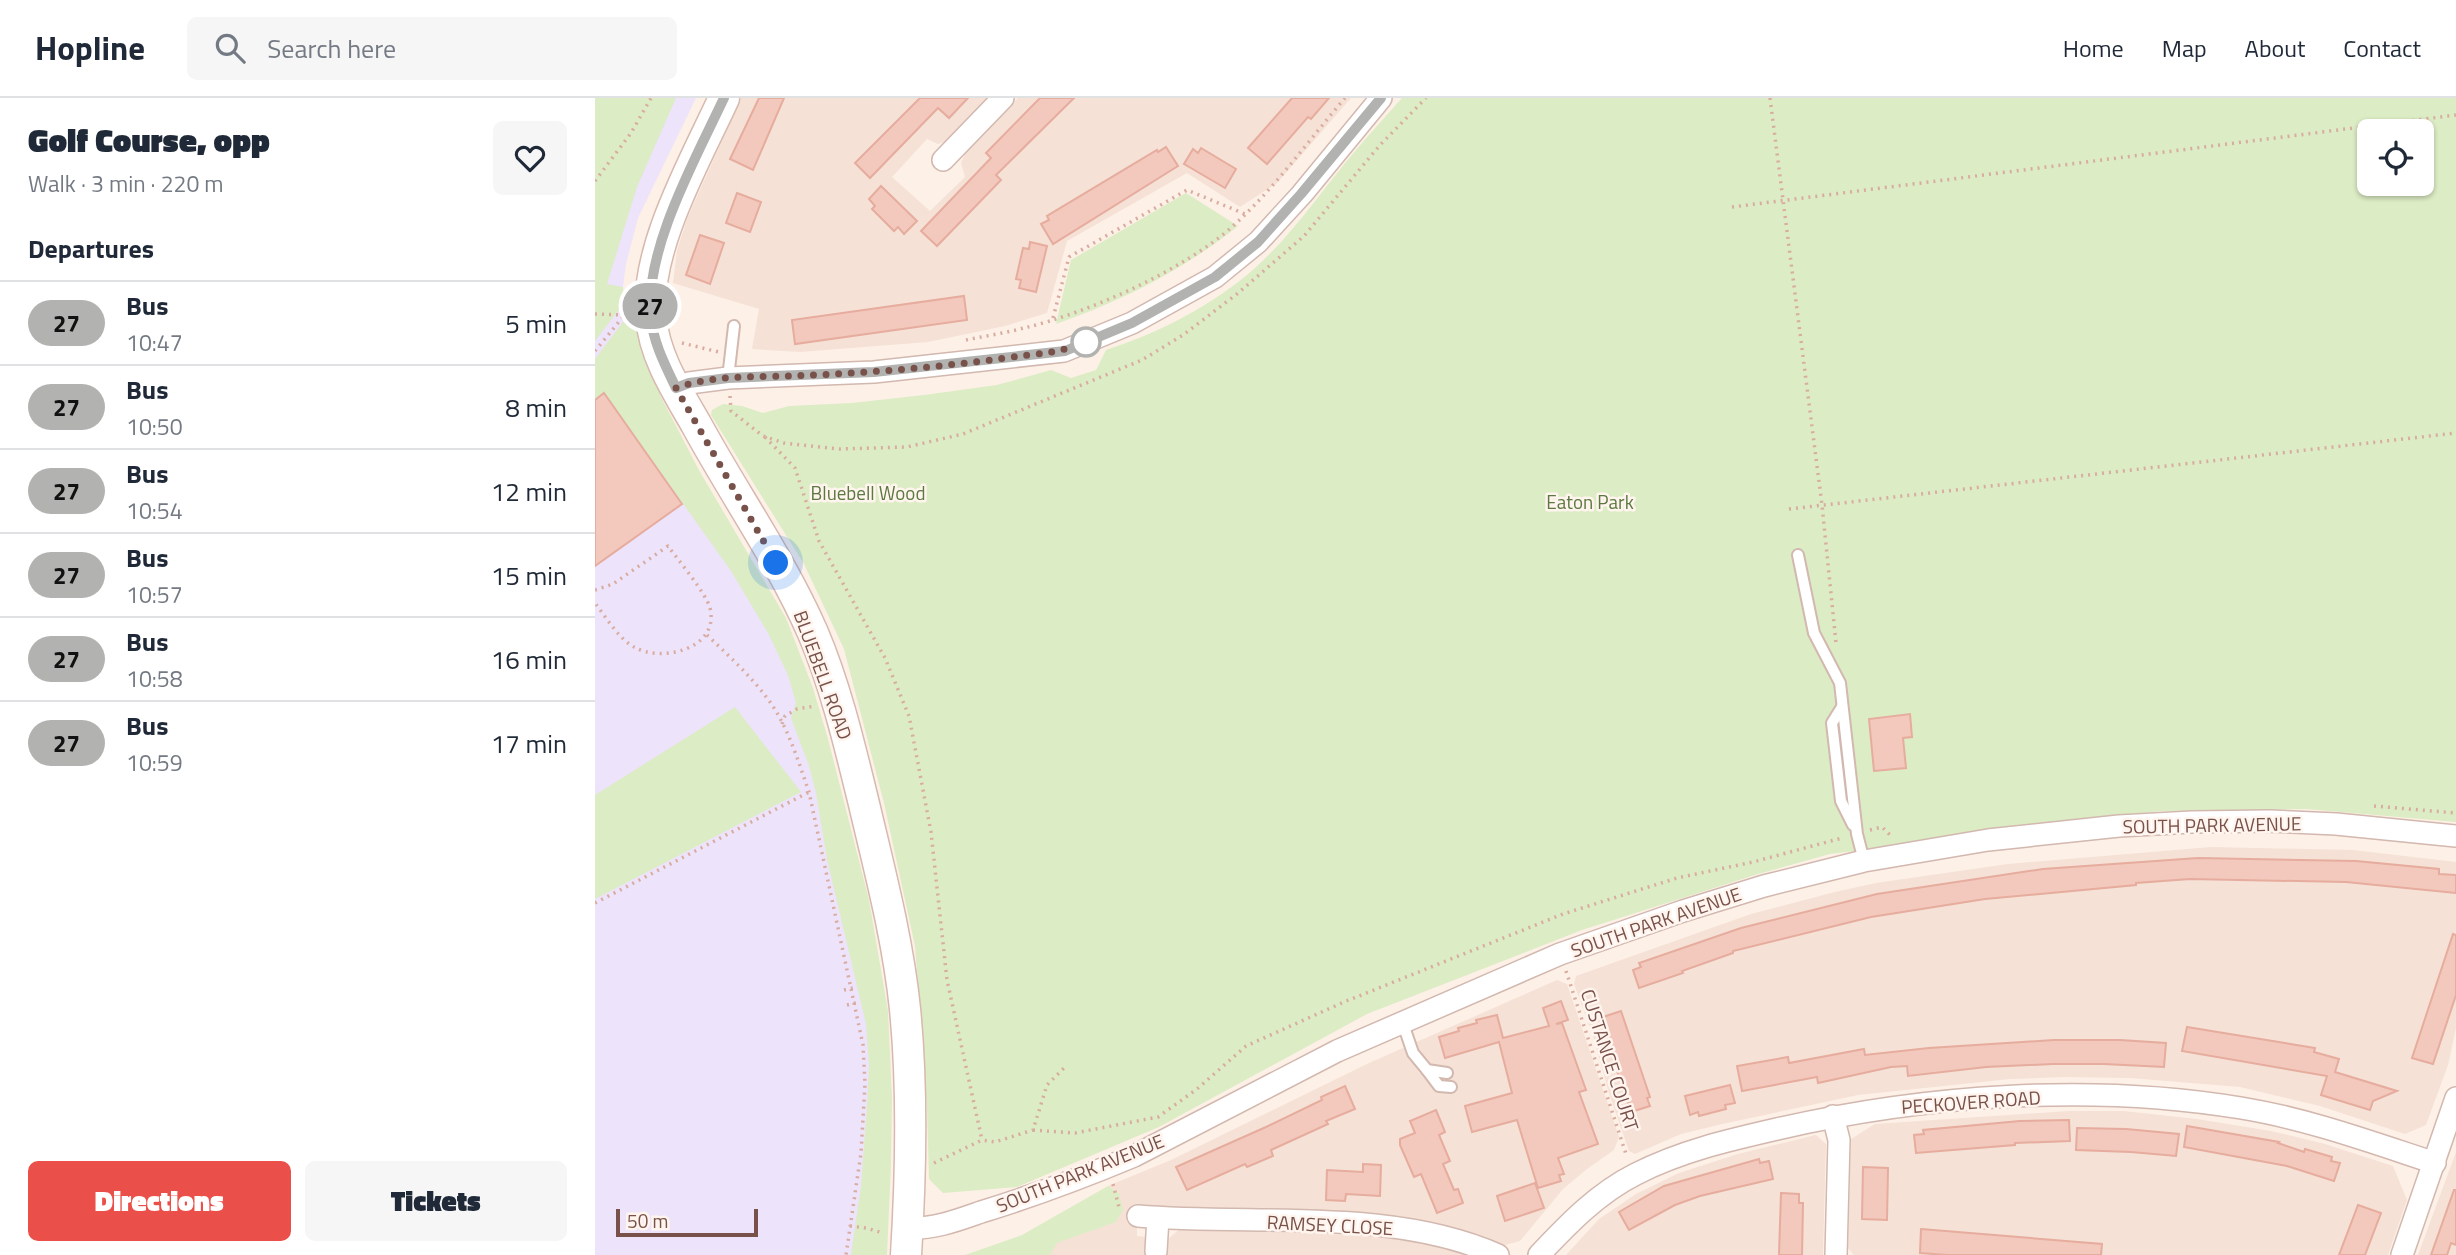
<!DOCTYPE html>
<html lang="en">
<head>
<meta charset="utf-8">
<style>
	:root { --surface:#fff; --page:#f6f6f7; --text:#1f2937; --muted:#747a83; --line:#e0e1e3; --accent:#ea4f49 }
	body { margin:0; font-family:"Titillium Web",sans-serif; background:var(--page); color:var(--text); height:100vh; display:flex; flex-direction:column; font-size:26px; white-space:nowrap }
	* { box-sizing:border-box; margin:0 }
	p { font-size:23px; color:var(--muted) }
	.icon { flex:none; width:38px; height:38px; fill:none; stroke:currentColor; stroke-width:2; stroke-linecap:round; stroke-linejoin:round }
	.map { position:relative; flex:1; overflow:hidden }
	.side { display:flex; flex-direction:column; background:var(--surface); width:595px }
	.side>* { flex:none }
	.badge { padding:0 14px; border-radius:23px; font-size:24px; line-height:46px }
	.fabs { position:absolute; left:1762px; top:21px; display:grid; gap:14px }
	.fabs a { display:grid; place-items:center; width:77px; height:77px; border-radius:10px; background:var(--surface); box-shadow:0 2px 5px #0004; font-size:35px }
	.scale { position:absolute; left:21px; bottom:18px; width:142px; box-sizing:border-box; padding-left:7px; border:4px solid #78524a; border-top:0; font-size:19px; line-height:24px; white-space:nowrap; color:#78524a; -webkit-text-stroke:5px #fff5ee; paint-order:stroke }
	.you { position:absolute; width:35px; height:35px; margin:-18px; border:5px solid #fff; border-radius:50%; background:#1a73e8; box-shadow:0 0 0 10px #1a73e833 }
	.map>.badge { position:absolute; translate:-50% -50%; box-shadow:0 0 0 4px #fff }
	h2 { padding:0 28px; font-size:26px; line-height:63px }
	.round { display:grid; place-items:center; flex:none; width:74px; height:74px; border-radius:10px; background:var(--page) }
	.overview { display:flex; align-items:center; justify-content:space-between; height:119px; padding:0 28px }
	h1 { font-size:33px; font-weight:800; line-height:52px }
	.button { display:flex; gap:14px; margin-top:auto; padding:14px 28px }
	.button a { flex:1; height:80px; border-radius:10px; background:var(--accent); color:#fff; font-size:28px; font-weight:800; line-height:80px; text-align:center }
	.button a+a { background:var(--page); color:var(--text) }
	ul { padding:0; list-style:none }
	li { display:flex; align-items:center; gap:21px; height:84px; padding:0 28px; border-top:2px solid var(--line) }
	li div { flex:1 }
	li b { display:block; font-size:26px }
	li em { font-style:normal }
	li .badge { min-width:77px; font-weight:700; text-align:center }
	header { display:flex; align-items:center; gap:42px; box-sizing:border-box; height:98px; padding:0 35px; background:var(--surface); border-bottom:2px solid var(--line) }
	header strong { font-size:33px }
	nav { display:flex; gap:38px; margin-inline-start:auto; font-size:24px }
	.search { width:490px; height:63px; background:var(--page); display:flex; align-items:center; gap:18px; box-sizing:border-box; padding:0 24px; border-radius:10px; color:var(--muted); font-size:26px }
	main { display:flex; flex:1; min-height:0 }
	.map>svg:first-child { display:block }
	.residential { fill:#f5e1d5 }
	.education { fill:#ede3fa }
	.green { fill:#dcecc4; fill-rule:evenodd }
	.building { fill:#f3c9be; stroke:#e6ac9e; stroke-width:2 }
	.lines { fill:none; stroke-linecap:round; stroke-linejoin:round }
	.lane-casing { stroke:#d2b8af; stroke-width:14 }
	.street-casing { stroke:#d2b8af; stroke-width:24 }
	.secondary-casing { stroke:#d7b9af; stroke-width:33 }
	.path { stroke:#d9aca0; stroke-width:3.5; stroke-dasharray:2 5; stroke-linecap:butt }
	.lane { stroke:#fff; stroke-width:10 }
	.street { stroke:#fff; stroke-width:21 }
	.secondary { stroke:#fff; stroke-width:30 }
	.line-casing { stroke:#fff; stroke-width:16 }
	.line { stroke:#b2b2b1; stroke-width:10 }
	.walk { stroke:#78524a; stroke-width:7; stroke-dasharray:0 12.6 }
	.stop-dot { fill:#fff; stroke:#b2b2b1; stroke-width:3.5 }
	.labels { text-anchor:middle; stroke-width:5; stroke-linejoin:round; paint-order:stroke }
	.park-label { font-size:19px; fill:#5a783f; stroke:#fff5ee }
	.street-label { font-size:19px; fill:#78524a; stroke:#fff5ee }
</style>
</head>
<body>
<header>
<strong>Hopline</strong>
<div class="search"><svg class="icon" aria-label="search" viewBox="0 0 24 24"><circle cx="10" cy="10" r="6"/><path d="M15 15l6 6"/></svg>Search here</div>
<nav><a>Home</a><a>Map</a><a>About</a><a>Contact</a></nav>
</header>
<main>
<section class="side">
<div class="overview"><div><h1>Golf Course, opp</h1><p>Walk · 3 min · 220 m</p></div><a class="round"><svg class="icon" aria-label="heart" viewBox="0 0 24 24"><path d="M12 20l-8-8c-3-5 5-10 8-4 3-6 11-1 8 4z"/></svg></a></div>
<h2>Departures</h2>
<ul>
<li><span class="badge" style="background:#b2b2b1;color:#111">27</span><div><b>Bus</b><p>10:47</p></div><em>5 min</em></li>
<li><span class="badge" style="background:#b2b2b1;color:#111">27</span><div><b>Bus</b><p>10:50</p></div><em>8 min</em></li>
<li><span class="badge" style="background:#b2b2b1;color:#111">27</span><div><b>Bus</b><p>10:54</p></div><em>12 min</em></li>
<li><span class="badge" style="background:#b2b2b1;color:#111">27</span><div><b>Bus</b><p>10:57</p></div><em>15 min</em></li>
<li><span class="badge" style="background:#b2b2b1;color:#111">27</span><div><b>Bus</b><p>10:58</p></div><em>16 min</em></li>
<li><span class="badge" style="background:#b2b2b1;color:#111">27</span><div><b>Bus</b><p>10:59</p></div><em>17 min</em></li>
</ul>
<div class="button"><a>Directions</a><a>Tickets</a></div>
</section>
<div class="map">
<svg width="1861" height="1157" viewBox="0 0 1861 1157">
	<rect width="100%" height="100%" fill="#fdf0e7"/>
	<g class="residential">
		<polygon points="146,0 395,0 356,42 343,46 332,41 297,79 335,113 370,79 366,65 371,54 423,0 756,0 682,85 645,109 592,75 472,143 452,215 410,228 333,244 205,254 157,251 164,211 78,185 82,153 92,121"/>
		<polygon points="1616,749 1758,752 1861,764 1861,930 1853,967 1831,1027 1810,1036 1725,1008 1645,989 1535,980 1470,979 1415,981 1263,997 1127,1026 1086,1036 1040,1056 1034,1053 1014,995 998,938 979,886 981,878 1156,816 1240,794 1281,785 1413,766"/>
		<polygon points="962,882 972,886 1024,1039 1019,1052 992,1071 968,1091 925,1143 910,1147 835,1124 797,1118 542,1109 542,1138 573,1141 586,1130 733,1136 809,1141 865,1153 874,1157 455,1157 461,1145 521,1124 524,1095 513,1088 576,1062 774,965"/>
		<polygon points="1474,1013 1528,1013 1602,1021 1676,1033 1730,1046 1798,1068 1812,1102 1793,1157 1259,1157 1253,1150 1256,1041 1280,1026"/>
		<polygon points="1221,1037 1231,1046 1228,1157 971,1157 1004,1121 1041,1096 1084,1075 1143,1056"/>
		<polygon points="1861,1054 1861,1157 1823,1157"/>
	</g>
	<polygon class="education" points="0,0 101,0 43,120 31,166 28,189 29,205 59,297 163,480 268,803 286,1157 0,1157"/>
	<g class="green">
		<polygon points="0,0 81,0 42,89 12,186 28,189 29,205 0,243"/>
		<path d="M 807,0 L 1861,0 L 1861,724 L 1711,711 L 1566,713 L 1423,727 L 1292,749 L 1235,756 L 1160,777 L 987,832 L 772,916 L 564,1029 L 422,1089 L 348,1095 L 334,1081 L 332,1009 L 320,848 L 289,705 L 249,551 L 209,466 L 116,317 L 117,312 L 128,306 L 147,308 L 168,315 L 194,308 L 257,305 L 329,297 L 402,287 L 456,272 L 476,280 L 501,272 L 511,252 C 562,236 620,206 660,170 C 699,135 727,92 761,52 C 776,34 792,17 807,0 ZM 1774,33 L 1827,33 L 1827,86 L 1774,86 Z"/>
		<path d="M 591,95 L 643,128 C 588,172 527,203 461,226 L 476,162 Z"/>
		<polygon points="35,219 39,223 66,299 105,374 191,520 218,590 233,641 274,802 293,913 297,1000 296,1065 292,1157 256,1157 266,1088 272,1008 274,967 271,926 232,761 221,695 214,668 196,620 201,605 193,577 173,535 136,473 10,296 0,302 0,261 31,220"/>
		<polygon points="140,609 206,694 0,801 0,697"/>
		<polygon points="513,1088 524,1095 528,1112 521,1124 462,1145 455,1157 370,1157 427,1137"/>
	</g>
	<g class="building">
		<polygon points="164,0 189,0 158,72 135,61"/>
		<polygon points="325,0 373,0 354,20 343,10 275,80 260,65"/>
		<polygon points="445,0 479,0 401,77 406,82 342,148 326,133 396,60 391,55"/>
		<polygon points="697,0 734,0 716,21 713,19 672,66 653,50"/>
		<polygon points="571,49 583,68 458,146 446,126 454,122 452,118 562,52 563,54"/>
		<polygon points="606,50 641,71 630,90 589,66 598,51 603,55"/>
		<polygon points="286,88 322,123 309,136 303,129 299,133 277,111 280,108 274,101"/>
		<polygon points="142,95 166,104 155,134 131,125"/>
		<polygon points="105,137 129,145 115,186 91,177"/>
		<polygon points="435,144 452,148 441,194 424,190 426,182 421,181 428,150 434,151"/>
		<polygon points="369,198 372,222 200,246 197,222"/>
		<polygon points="9,295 87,406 0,468 0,302"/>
		<polygon points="1315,616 1317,639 1308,640 1311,670 1279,673 1274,621"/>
		<polygon points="1603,760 1761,763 1844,771 1844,776 1861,777 1861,795 1751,784 1595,781 1541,785 1541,787 1390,801 1276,819 1138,853 1138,855 1087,873 1088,875 1044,890 1038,872 1046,869 1044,865 1146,830 1282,796 1448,771"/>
		<polygon points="1858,836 1861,837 1861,897 1838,966 1817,960"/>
		<polygon points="966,903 973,922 961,926 967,925 991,992 984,994 1003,1046 963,1060 969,1076 964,1077 966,1083 943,1090 922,1022 877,1034 870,1008 917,995 904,944 850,960 844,939 864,933 863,930 882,925 881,922 902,917 908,940 954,928 948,910"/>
		<polygon points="1026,913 1055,999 1052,1000 1055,1008 1039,1013 1036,1005 1033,1006 1008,930 1011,929 1008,919"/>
		<polygon points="1592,929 1720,950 1719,954 1744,961 1740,974 1802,993 1778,1003 1775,1012 1726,997 1732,978 1587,953"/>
		<polygon points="1459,942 1525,942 1571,945 1569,969 1509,966 1458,966 1391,969 1313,978 1312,968 1296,969 1223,985 1222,979 1147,993 1142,968 1193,959 1194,965 1269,951 1270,957 1334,950"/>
		<polygon points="1135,987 1140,1005 1130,1007 1131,1011 1104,1018 1103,1014 1095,1017 1090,998"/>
		<polygon points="750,988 760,1011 731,1023 733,1026 676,1052 678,1058 652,1069 650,1066 592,1092 581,1069 671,1029 727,1002 726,999"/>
		<polygon points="841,1012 850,1034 844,1037 855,1063 848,1066 859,1092 863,1091 868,1105 842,1115 826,1076 819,1079 805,1047 805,1041 820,1035 815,1023"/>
		<polygon points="1474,1022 1475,1043 1420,1045 1420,1047 1321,1055 1319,1037 1329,1036 1328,1032 1425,1023"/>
		<polygon points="1592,1028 1684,1044 1683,1045 1709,1054 1710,1051 1737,1059 1736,1063 1745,1065 1739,1083 1692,1068 1589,1049"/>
		<polygon points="1482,1030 1531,1031 1584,1036 1581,1058 1536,1054 1481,1052"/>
		<polygon points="1164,1061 1165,1065 1174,1063 1178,1081 1105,1098 1080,1107 1034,1132 1024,1114 1069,1088"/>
		<polygon points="768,1066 786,1067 785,1098 751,1096 750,1103 731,1102 732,1072 768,1074"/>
		<polygon points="1268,1069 1293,1070 1292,1122 1267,1121"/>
		<polygon points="940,1085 949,1110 910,1123 902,1098"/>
		<polygon points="1859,1092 1861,1092 1861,1147 1856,1145 1852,1157 1836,1157"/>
		<polygon points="1186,1095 1204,1096 1204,1105 1208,1105 1207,1157 1184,1157"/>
		<polygon points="1763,1107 1786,1115 1770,1157 1744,1157"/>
		<polygon points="1326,1131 1507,1146 1506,1157 1352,1157 1325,1155"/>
	</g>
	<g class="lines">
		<defs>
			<g id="lane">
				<polyline points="133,280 139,228"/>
				<polyline points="1203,457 1219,535 1245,585 1262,736 1269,763"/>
				<polyline points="1247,609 1237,625 1246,703 1258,727"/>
				<polyline points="807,923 818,955 832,972 852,975"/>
				<polyline points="832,972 844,988 856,989"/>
			</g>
			<g id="street">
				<polyline points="348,62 408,0"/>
				<polyline points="81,290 94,285 133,280 279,274 469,253 537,225 620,179 663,144 707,96 786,0"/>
				<polyline points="1238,1018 1244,1042 1241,1157"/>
				<path d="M 543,1118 C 659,1128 795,1109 903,1157"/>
				<path d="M 312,1130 C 337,1132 363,1122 386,1114 C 438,1098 489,1079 539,1058 L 742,953 L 965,856 L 1088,813 L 1169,788 L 1269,763 L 1393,742 L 1524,728 L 1597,724 L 1675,723 L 1741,726 L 1861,738"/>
				<polyline points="561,1153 563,1120"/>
				<path d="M 944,1157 C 973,1126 1003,1095 1041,1076 C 1086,1053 1134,1042 1182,1031 C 1330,997 1496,985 1646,1010 C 1713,1021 1776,1044 1840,1065"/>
				<polyline points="1807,1157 1861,1000"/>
			</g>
			<path id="secondary" d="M 129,0 C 101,61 49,152 56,219 C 59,258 82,293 101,326 C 139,396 186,462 218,535 C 241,589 255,649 269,706 C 285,774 303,842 310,911 C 318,992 316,1076 311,1157"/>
		</defs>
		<use href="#lane" class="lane-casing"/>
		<use href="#street" class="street-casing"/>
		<use href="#secondary" class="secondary-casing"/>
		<g class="path">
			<polyline points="1175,0 1227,407 1241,545"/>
			<polyline points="0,83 36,35 56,0"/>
			<polyline points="1137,109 1861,17"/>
			<polyline points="0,216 28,217"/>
			<polyline points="458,220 474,159 592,92 650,116"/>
			<path d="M 371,242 C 390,238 410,235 429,230 C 493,215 589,172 638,128 C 680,90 713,43 750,0"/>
			<polyline points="87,245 124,254"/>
			<polyline points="0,253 32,214"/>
			<polyline points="135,298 136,313 168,338 189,345 244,351 312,349 368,336 547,262 588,237 642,196 709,138 785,47 831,0"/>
			<polyline points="170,339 200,370 224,443 290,560 314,618 336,734 352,882 387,1042"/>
			<polyline points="1194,411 1861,335"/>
			<path d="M 0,492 L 18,486 L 73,448 C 83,462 111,495 115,510 C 125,551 66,565 39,549 C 23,540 11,519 0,505"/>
			<path d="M 112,537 C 134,558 157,579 175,604 C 194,631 203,663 214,694 L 268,947 L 270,986 L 266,1055 L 251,1157"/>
			<polyline points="187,626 190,618 202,611 220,608"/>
			<polyline points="1779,708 1861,715"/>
			<polyline points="1275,732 1287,729 1298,740"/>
			<polyline points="0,805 214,694"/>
			<polyline points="971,873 1032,1059"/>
			<polyline points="249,892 258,890"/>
			<polyline points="252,907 261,905"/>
			<polyline points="438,1032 480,1035 563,1019 602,991 651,948 749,904 968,816 1082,780 1158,764 1247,740"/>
			<polyline points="339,1065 387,1042 400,1044 438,1032 452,987 471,968"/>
			<polyline points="518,1086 525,1113"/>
			<polyline points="255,1128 271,1130 288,1135"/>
		</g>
		<use href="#lane" class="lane"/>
		<use href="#street" class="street"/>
		<use href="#secondary" class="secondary"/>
	</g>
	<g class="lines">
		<defs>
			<path id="line" d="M 129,0 C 101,60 49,152 56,219 C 58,244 70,267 81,290 L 94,285 L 133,280 L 279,274 L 470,253 L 537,225 L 620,179 L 663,144 L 706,96 L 786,0"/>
		</defs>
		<use href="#line" class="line-casing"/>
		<use href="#line" class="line"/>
		<path class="walk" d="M 181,465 L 81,290 C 117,277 159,279 197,278 C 268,275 339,270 410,260 C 440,256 466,255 491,244"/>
	</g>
	<circle class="stop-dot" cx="491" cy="244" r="14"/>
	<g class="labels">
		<g class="park-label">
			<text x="273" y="402">Bluebell Wood</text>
			<text x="995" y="411">Eaton Park</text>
		</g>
		<g class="street-label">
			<text transform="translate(228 577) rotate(70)" y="7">BLUEBELL ROAD</text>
			<text transform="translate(1617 727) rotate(-1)" y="7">SOUTH PARK AVENUE</text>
			<text transform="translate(1061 824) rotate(-19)" y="7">SOUTH PARK AVENUE</text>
			<text transform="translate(1015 962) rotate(72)" y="7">CUSTANCE COURT</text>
			<text transform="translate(1376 1004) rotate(-4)" y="7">PECKOVER ROAD</text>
			<text transform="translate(485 1075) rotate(-22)" y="7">SOUTH PARK AVENUE</text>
			<text transform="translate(735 1127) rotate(3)" y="7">RAMSEY CLOSE</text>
		</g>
	</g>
</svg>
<div class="fabs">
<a><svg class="icon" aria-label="locate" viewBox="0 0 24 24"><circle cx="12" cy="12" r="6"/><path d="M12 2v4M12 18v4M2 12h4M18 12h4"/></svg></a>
</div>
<div class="scale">50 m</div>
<div class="you" style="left:181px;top:465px"></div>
<b class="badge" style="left:55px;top:208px;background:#b2b2b1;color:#111">27</b>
</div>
</main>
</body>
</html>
